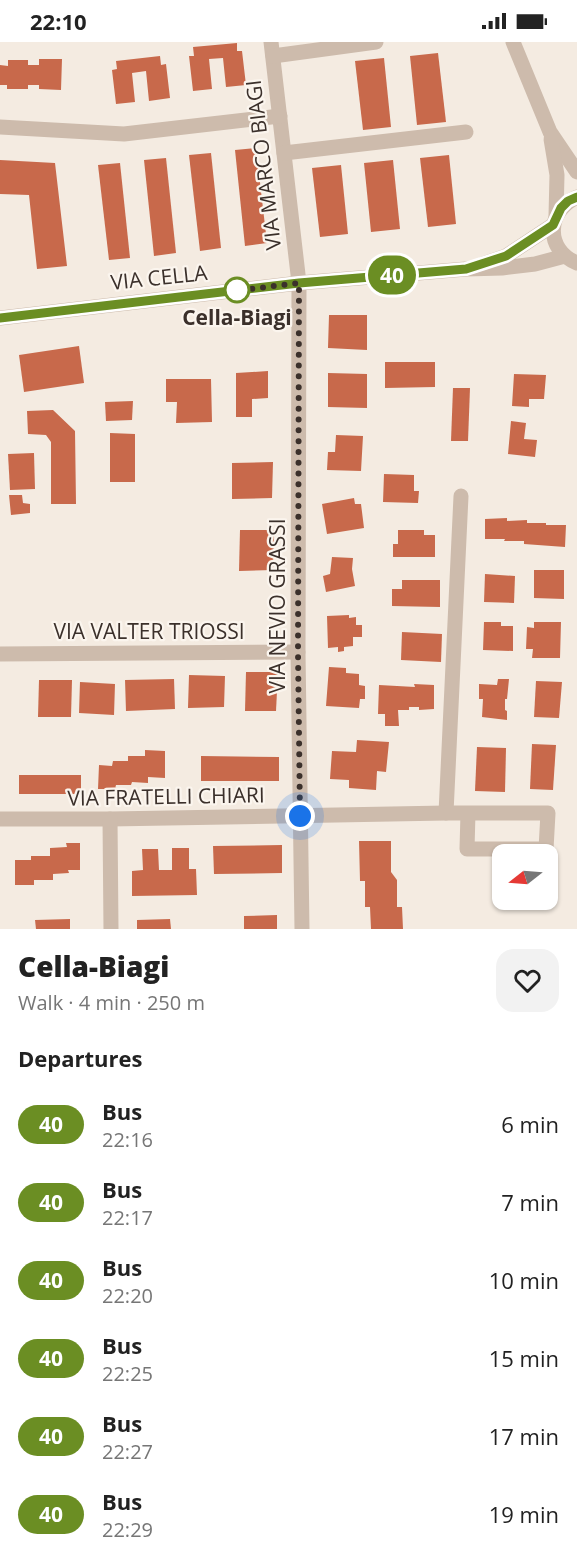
<!DOCTYPE html>
<html lang="en">
<head>
<meta charset="utf-8">
<style>
	:root { --surface:#fff; --page:#f2f2f2; --text:#222; --muted:#767676 }
	body { margin:0; font-family:"Open Sans",sans-serif; background:var(--page); color:var(--text); height:100vh; display:flex; flex-direction:column; font-size:22px; white-space:nowrap }
	* { box-sizing:border-box; margin:0 }
	p { font-size:20px; color:var(--muted) }
	.icon { flex:none; width:33px; height:33px; fill:none; stroke:currentColor; stroke-width:2; stroke-linecap:round; stroke-linejoin:round }
	.map { position:relative; height:887px; overflow:hidden }
	.panel { display:flex; flex-direction:column; background:var(--surface); flex:1 }
	.panel>* { flex:none }
	.badge { padding:0 12px; border-radius:20px; font-size:21px; line-height:39px }
	.needle { width:39px; rotate:253deg }
	.controls { position:absolute; left:492px; top:802px; display:grid; gap:12px }
	.controls a { display:grid; place-items:center; width:66px; height:66px; border-radius:12px; background:var(--surface); box-shadow:0 2px 4px #0004; font-size:30px }
	.you { position:absolute; width:30px; height:30px; margin:-15px; border:4px solid #fff; border-radius:50%; background:#1a73e8; box-shadow:0 0 0 9px #1a73e833 }
	.map>.badge { position:absolute; translate:-50% -50%; box-shadow:0 0 0 3px #fff }
	h2 { padding:0 18px; font-size:22px; line-height:54px }
	.round { display:grid; place-items:center; flex:none; width:63px; height:63px; border-radius:18px; background:var(--page) }
	.headline { display:flex; align-items:center; justify-content:space-between; height:102px; padding:0 18px }
	h1 { font-size:28px; font-weight:800; line-height:45px }
	ul { padding:0; list-style:none }
	li { display:flex; align-items:center; gap:18px; height:78px; padding:0 18px }
	li div { flex:1 }
	li b { display:block; font-size:22px }
	li em { font-style:normal }
	li .badge { min-width:66px; font-weight:700; text-align:center }
	.status { display:flex; justify-content:space-between; align-items:center; height:42px; padding:0 30px; background:var(--surface); direction:ltr }
	.status svg { height:16px; fill:currentColor }
	.map>svg:first-child { display:block }
	.building { fill:#c8694b }
	.lines { fill:none; stroke-linecap:round; stroke-linejoin:round }
	.minor { stroke:#cdbbac; stroke-width:15 }
	.line-casing { stroke:#fff; stroke-width:14 }
	.line { stroke:#6b8e23; stroke-width:9 }
	.walk { stroke:#3b302b; stroke-width:6; stroke-dasharray:0 10.8 }
	.stop-dot { fill:#fff; stroke:#6b8e23; stroke-width:3 }
	.labels { text-anchor:middle; stroke-width:4.5; stroke-linejoin:round; paint-order:stroke }
	.street-label { font-size:21px; fill:#3b302b; stroke:#fbf5ee }
	.stop-label { font-size:21px; font-weight:bold; fill:#3b302b; stroke:#fbf5ee }
</style>
</head>
<body>
<div class="status"><b>22:10</b><svg viewBox="0 0 49 12"><path d="M0 12V9h3v3zM5 12V6h3v6zM10 12V3h3v9zM15 12V0h3v12zM26 1h20v11H26zM47 4h2v5h-2z"/></svg></div>
<div class="map">
<svg width="577" height="887" viewBox="0 0 577 887">
	<rect width="100%" height="100%" fill="#f4ebe1"/>
	<g class="building">
		<polygon points="237,1 237,9 242,9 246,43 226,45 223,16 209,17 212,47 193,49 189,14 194,14 193,5"/>
		<polygon points="438,11 446,80 417,83 410,14"/>
		<polygon points="160,14 161,23 166,22 170,56 149,59 146,29 132,31 135,60 116,62 112,28 117,27 116,19"/>
		<polygon points="384,16 391,85 363,88 355,19"/>
		<polygon points="39,17 62,17 61,48 39,47 39,43 28,43 28,47 7,47 7,43 0,43 0,23 8,24 8,18 28,18 28,23 39,23"/>
		<polygon points="256,106 267,201 245,204 235,108"/>
		<polygon points="211,111 221,206 200,209 189,113"/>
		<polygon points="449,113 456,182 428,185 420,116"/>
		<polygon points="166,116 176,211 154,214 144,118"/>
		<polygon points="0,118 55,121 67,224 37,227 29,153 0,152"/>
		<polygon points="393,118 400,187 371,190 364,121"/>
		<polygon points="120,121 130,216 109,218 98,123"/>
		<polygon points="341,123 348,192 320,195 312,126"/>
		<polygon points="329,273 367,273 367,308 328,306"/>
		<polygon points="79,304 84,341 24,350 19,313"/>
		<polygon points="385,320 435,320 435,345 385,346"/>
		<polygon points="268,329 268,356 252,357 252,375 236,375 236,331"/>
		<polygon points="328,331 367,332 367,366 328,365"/>
		<polygon points="514,332 546,333 544,357 529,357 529,365 512,364"/>
		<polygon points="166,337 211,337 212,380 176,381 177,360 166,360"/>
		<polygon points="453,346 470,346 468,399 451,399"/>
		<polygon points="133,359 132,378 106,379 105,360"/>
		<polygon points="53,368 75,389 76,462 51,462 51,400 46,393 28,392 27,369"/>
		<polygon points="511,379 526,381 524,397 537,398 535,415 508,412"/>
		<polygon points="110,391 135,392 135,440 110,440"/>
		<polygon points="336,393 363,394 361,429 327,428 328,410 335,410"/>
		<polygon points="34,411 35,447 10,448 8,412"/>
		<polygon points="273,420 272,456 232,457 232,421"/>
		<polygon points="384,432 414,433 414,449 419,449 418,461 383,460"/>
		<polygon points="9,453 22,453 23,461 30,462 30,471 11,473"/>
		<polygon points="354,456 355,462 361,462 364,486 327,492 322,462"/>
		<polygon points="507,476 507,479 527,478 527,481 546,481 546,483 566,483 565,505 524,502 524,499 504,499 505,497 485,497 485,477"/>
		<polygon points="240,488 274,488 273,528 239,529"/>
		<polygon points="398,488 424,488 424,493 435,493 435,515 393,515 393,502 398,502"/>
		<polygon points="332,515 353,516 352,527 355,544 326,550 323,534 330,532"/>
		<polygon points="534,528 564,528 564,557 534,556"/>
		<polygon points="485,532 515,534 514,561 484,560"/>
		<polygon points="402,538 440,538 440,565 392,564 392,547 402,547"/>
		<polygon points="349,573 349,576 356,575 356,583 362,583 362,595 353,595 353,604 344,605 344,609 338,610 338,605 328,606 327,574"/>
		<polygon points="484,580 501,580 501,584 513,584 513,609 483,608"/>
		<polygon points="534,580 561,580 560,616 532,616 533,607 526,607 527,585 534,586"/>
		<polygon points="402,590 442,592 441,620 401,618"/>
		<polygon points="329,625 346,626 346,631 359,632 359,643 365,644 365,657 360,657 359,666 326,664"/>
		<polygon points="246,630 278,630 276,669 245,669"/>
		<polygon points="189,633 225,634 224,665 188,666"/>
		<polygon points="174,637 175,667 126,669 125,638"/>
		<polygon points="498,637 509,637 507,657 505,657 505,668 507,669 507,678 482,675 483,657 479,657 479,642 497,643"/>
		<polygon points="39,638 72,638 71,675 38,675"/>
		<polygon points="536,639 562,640 559,676 534,675"/>
		<polygon points="80,640 115,642 114,673 79,671"/>
		<polygon points="414,642 434,643 434,667 419,668 419,665 409,665 409,668 398,668 399,684 385,684 385,672 378,672 379,643 415,645"/>
		<polygon points="357,698 389,700 386,730 377,729 376,748 349,746 349,738 330,737 332,709 356,710"/>
		<polygon points="532,702 556,703 553,748 530,747"/>
		<polygon points="477,705 506,706 505,750 475,749"/>
		<polygon points="145,708 165,709 165,736 148,735 148,741 132,740 131,743 116,743 115,747 98,747 99,723 112,724 113,719 128,719 128,714 145,714"/>
		<polygon points="201,714 279,715 279,739 201,739"/>
		<rect x="19" y="733" width="62" height="19"/>
		<polygon points="359,799 391,799 391,830 397,838 397,865 402,865 403,887 371,887 370,865 365,865 365,839 360,839"/>
		<polygon points="66,801 80,801 80,828 68,828 69,831 53,832 53,838 34,838 34,843 15,843 15,818 31,818 31,814 50,814 50,806 67,805"/>
		<polygon points="282,803 282,831 214,832 213,804"/>
		<polygon points="172,806 189,806 189,827 196,827 197,853 132,854 132,829 143,828 142,807 158,807 159,828 172,828"/>
		<polygon points="277,873 277,887 244,887 244,874"/>
		<polygon points="70,877 70,887 36,887 35,878"/>
		<polygon points="170,877 171,887 137,887 137,878"/>
	</g>
	<g class="lines">
		<g class="minor">
			<polyline points="271,0 299,241 298,610 302,887"/>
			<polyline points="513,0 550,90 577,130"/>
			<polyline points="273,14 376,0"/>
			<polyline points="0,85 124,92 280,74"/>
			<polyline points="551,97 557,133 556,174"/>
			<polyline points="284,111 466,90"/>
			<path d="M 577,155 C 546,169 545,208 577,221"/>
			<polyline points="483,222 506,214 553,183"/>
			<polyline points="0,276 299,241 466,227 502,226 535,222 565,214"/>
			<polyline points="0,612 298,610"/>
			<polyline points="446,771 461,454"/>
			<polyline points="0,777 110,777 446,771 548,771 546,807 467,807 468,771"/>
			<polyline points="110,777 111,887"/>
		</g>
	</g>
	<g class="lines">
		<defs>
			<polyline id="line" points="0,276 299,241 466,227 506,214 553,183 561,166 568,159 577,155"/>
		</defs>
		<use href="#line" class="line-casing"/>
		<use href="#line" class="line"/>
		<polyline class="walk" points="237,248 234,249 299,241 298,610 300,774"/>
	</g>
	<circle class="stop-dot" cx="237" cy="248" r="12"/>
	<g class="labels">
		<g class="street-label">
			<text transform="translate(264 123) rotate(-97)" y="7">VIA MARCO BIAGI</text>
			<text transform="translate(159 236) rotate(-6)" y="7">VIA CELLA</text>
			<text transform="translate(278 564) rotate(-90)" y="7">VIA NEVIO GRASSI</text>
			<text x="149" y="597">VIA VALTER TRIOSSI</text>
			<text transform="translate(166 755) rotate(-1)" y="7">VIA FRATELLI CHIARI</text>
		</g>
		<g class="stop-label">
			<text x="237" y="283">Cella-Biagi</text>
		</g>
	</g>
</svg>
<div class="controls">
<a><svg class="needle" viewBox="-14 -14 28 28"><path d="M0-13l5 13h-10z" fill="#e53935"/><path d="M0 13l5-13h-10z" fill="#767676"/></svg></a>
</div>
<div class="you" style="left:300px;top:774px"></div>
<b class="badge" style="left:392px;top:233px;background:#6b8e23;color:#fff">40</b>
</div>
<section class="panel">
<div class="headline"><div><h1>Cella-Biagi</h1><p>Walk · 4 min · 250 m</p></div><a class="round"><svg class="icon" aria-label="heart" viewBox="0 0 24 24"><path d="M12 20l-8-8c-3-5 5-10 8-4 3-6 11-1 8 4z"/></svg></a></div>
<h2>Departures</h2>
<ul>
<li><span class="badge" style="background:#6b8e23;color:#fff">40</span><div><b>Bus</b><p>22:16</p></div><em>6 min</em></li>
<li><span class="badge" style="background:#6b8e23;color:#fff">40</span><div><b>Bus</b><p>22:17</p></div><em>7 min</em></li>
<li><span class="badge" style="background:#6b8e23;color:#fff">40</span><div><b>Bus</b><p>22:20</p></div><em>10 min</em></li>
<li><span class="badge" style="background:#6b8e23;color:#fff">40</span><div><b>Bus</b><p>22:25</p></div><em>15 min</em></li>
<li><span class="badge" style="background:#6b8e23;color:#fff">40</span><div><b>Bus</b><p>22:27</p></div><em>17 min</em></li>
<li><span class="badge" style="background:#6b8e23;color:#fff">40</span><div><b>Bus</b><p>22:29</p></div><em>19 min</em></li>
</ul>
</section>
</body>
</html>
